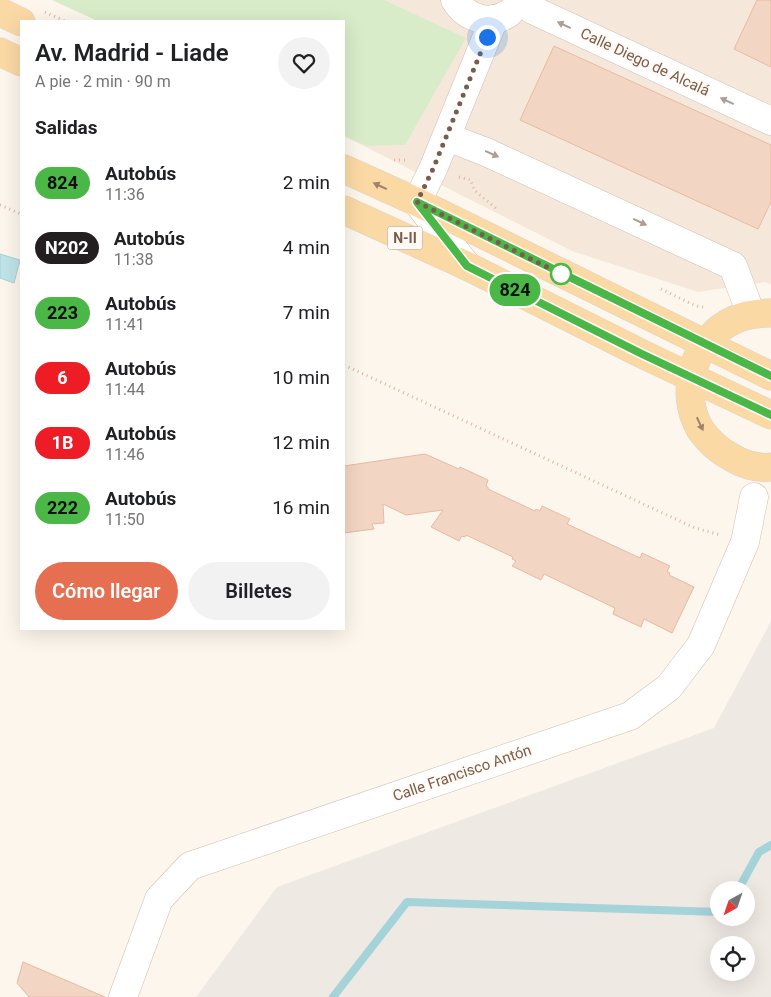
<!DOCTYPE html>
<html lang="es">
<head>
<meta charset="utf-8">
<style>
	:root { --surface:#fff; --page:#f2f2f2; --text:#202124; --muted:#757577; --accent:#e76f51 }
	body { margin:0; font-family:Roboto,sans-serif; background:var(--page); color:var(--text); height:100vh; display:flex; flex-direction:column; font-size:19px; white-space:nowrap }
	* { box-sizing:border-box; margin:0 }
	p { font-size:16px; color:var(--muted) }
	.icon { flex:none; width:28px; height:28px; fill:none; stroke:currentColor; stroke-width:2; stroke-linecap:round; stroke-linejoin:round }
	.map { position:relative; flex:1; overflow:hidden }
	.panel { position:absolute; left:20px; top:20px; width:325px; height:610px; display:flex; flex-direction:column; background:var(--surface); border-radius:0px; box-shadow:0 5px 20px #0002 }
	.panel>* { flex:none }
	.badge { padding:0 10px; border-radius:16px; font-size:18px; line-height:32px }
	.needle { width:32px; rotate:220deg }
	.controls { position:absolute; left:710px; top:881px; display:grid; gap:10px }
	.controls a { display:grid; place-items:center; width:45px; height:45px; border-radius:50%; background:var(--surface); box-shadow:0 5px 20px #0002; font-size:25px }
	.you { position:absolute; width:25px; height:25px; margin:-12px; border:4px solid #fff; border-radius:50%; background:#1a73e8; box-shadow:0 0 0 8px #1a73e833 }
	.map>.badge { position:absolute; translate:-50% -50%; box-shadow:0 0 0 2px #fff }
	h2 { padding:0 15px; font-size:19px; line-height:45px }
	.round { display:grid; place-items:center; flex:none; width:52px; height:52px; border-radius:26px; background:var(--page) }
	.headline { display:flex; align-items:center; justify-content:space-between; height:85px; padding:0 15px }
	h1 { font-size:24px; font-weight:600; line-height:38px }
	.action { display:flex; gap:10px; margin-top:auto; padding:10px 15px }
	.action a { flex:1; height:58px; border-radius:30px; background:var(--accent); color:#fff; font-size:20px; font-weight:600; line-height:58px; text-align:center }
	.action a+a { background:var(--page); color:var(--text) }
	ul { padding:0; list-style:none }
	li { display:flex; align-items:center; gap:15px; height:65px; padding:0 15px }
	li div { flex:1 }
	li b { display:block; font-size:19px }
	li em { font-style:normal }
	li .badge { min-width:55px; font-weight:700; text-align:center }
	.map>svg:first-child { display:block }
	.residential { fill:#f5e8da }
	.industrial { fill:#efe9e4; fill-rule:evenodd }
	.green { fill:#d8ecc9 }
	.water { fill:#bfe3e8; stroke:#a5d3da }
	.lines { fill:none; stroke-linecap:round; stroke-linejoin:round }
	.stream { stroke:#a5d3da; stroke-width:8 }
	.building { fill:#f3d5c3; stroke:#e6bba3 }
	.street-casing { stroke:#d1beb0; stroke-width:29 }
	.primary-casing { stroke:#dad1cd; stroke-width:29 }
	.path { stroke:#d9b8a5; stroke-width:3; stroke-dasharray:1 4; stroke-linecap:butt }
	.street { stroke:#fff; stroke-width:28 }
	.primary { stroke:#fbd9a5; stroke-width:28 }
	.oneway { fill:#af9d94 }
	.oneway2 { fill:#a18267 }
	.line-casing { stroke:#fff; stroke-width:11 }
	.line { stroke:#4ab747; stroke-width:8 }
	.walk { stroke:#7a5c4d; stroke-width:5; stroke-dasharray:0 9 }
	.stop-dot { fill:#fff; stroke:#4ab747; stroke-width:2.5 }
	.labels { text-anchor:middle; stroke-width:4; stroke-linejoin:round; paint-order:stroke }
	.shield { fill:#fffaf3; stroke:#a28b7f; stroke-width:1 }
	.shield-label { font-size:14px; font-weight:bold; fill:#7a5c4d }
	.street-label { font-size:15px; fill:#7a5c4d; stroke:#fffaf3 }
</style>
</head>
<body>
<div class="map">
<svg width="771" height="997" viewBox="0 0 771 997">
	<rect width="100%" height="100%" fill="#fdf6ec"/>
	<polygon class="residential" points="52,0 771,0 771,285 766,282 698,292 572,251 344,136 344,21 98,21"/>
	<path class="industrial" d="M 771,621 L 771,997 L 196,997 L 277,887 L 714,728 ZM 719,890 L 746,890 L 746,918 L 719,918 ZM 719,945 L 746,945 L 746,972 L 719,972 Z"/>
	<polygon class="green" points="52,0 384,0 466,38 405,145 367,146 344,136 344,21 98,21"/>
	<polygon class="water" points="0,254 20,260 14,283 0,278"/>
	<g class="lines">
		<g class="stream">
			<polyline points="738,890 759,852 771,845"/>
			<polyline points="333,997 407,902 719,912"/>
		</g>
	</g>
	<g class="building">
		<polygon points="757,0 771,0 771,67 734,49"/>
		<polygon points="554,46 771,145 771,202 758,229 520,120"/>
		<polygon points="425,454 459,469 460,467 488,480 486,486 488,487 488,489 535,511 536,509 540,511 542,506 570,519 567,524 640,558 642,553 670,566 667,571 670,573 669,575 694,587 672,633 644,619 641,627 613,614 615,608 544,574 541,580 512,566 516,561 512,559 513,557 466,535 465,537 462,536 459,541 431,527 443,510 406,515 383,504 384,523 372,524 374,529 344,533 344,466"/>
		<polygon points="23,962 105,997 29,997 17,983"/>
	</g>
	<g class="lines">
		<defs>
			<g id="street">
				<path d="M 455,0 C 467,19 490,26 509,13"/>
				<polyline points="520,2 533,10 771,121"/>
				<polyline points="447,137 486,152 733,266 751,314"/>
				<polyline points="467,266 417,202 433,169 494,19"/>
				<polyline points="123,997 159,899 190,866 630,716 669,687 701,645 745,542 754,497"/>
			</g>
			<g id="primary">
				<polyline points="0,12 21,22"/>
				<polyline points="0,52 21,62"/>
				<polyline points="344,169 417,202 771,376"/>
				<polyline points="344,210 467,266 642,354 771,415"/>
				<path d="M 771,313 C 758,313 746,314 734,320 C 694,338 678,391 700,429 C 708,441 718,450 731,457 C 742,464 758,469 771,467"/>
			</g>
		</defs>
		<use href="#street" class="street-casing"/>
		<use href="#primary" class="primary-casing"/>
		<g class="path">
			<polyline points="45,12 65,21"/>
			<polyline points="394,160 408,160"/>
			<polyline points="459,177 471,180 474,190 498,210"/>
			<polyline points="0,205 21,214"/>
			<polyline points="661,289 696,306 703,307"/>
			<polyline points="344,365 695,528 721,535"/>
		</g>
		<use href="#street" class="street"/>
		<use href="#primary" class="primary"/>
	</g>
	<defs><path id="oneway-solid" d="M-6-.8H1V-3.2L6.5 0L1 3.2V.8H-6Z" transform="scale(1.25)"/></defs>
	<g class="oneway">
		<use href="#oneway-solid" transform="translate(564 25) rotate(-155)"/>
		<use href="#oneway-solid" transform="translate(727 101) rotate(-155)"/>
		<use href="#oneway-solid" transform="translate(492 154) rotate(24)"/>
		<use href="#oneway-solid" transform="translate(640 222) rotate(25)"/>
	</g>
	<g class="oneway2">
		<use href="#oneway-solid" transform="translate(380 186) rotate(-155)"/>
		<use href="#oneway-solid" transform="translate(700 424) rotate(65)"/>
	</g>
	<g class="lines">
		<defs>
			<polyline id="line" points="771,376 417,202 467,266 642,354 771,415"/>
		</defs>
		<use href="#line" class="line-casing"/>
		<use href="#line" class="line"/>
		<polyline class="walk" points="487,37 433,169 417,202 565,276 561,274"/>
	</g>
	<circle class="stop-dot" cx="561" cy="274" r="10"/>
	<g class="labels">
		<rect class="shield" x="387.5" y="226.5" width="35" height="23" rx="4"/>
		<g class="shield-label">
			<text x="405" y="243">N-II</text>
		</g>
		<g class="street-label">
			<text transform="translate(645 62) rotate(25)" y="5">Calle Diego de Alcalá</text>
			<text transform="translate(462 773) rotate(-19)" y="5">Calle Francisco Antón</text>
		</g>
	</g>
</svg>
<div class="controls">
<a><svg class="needle" viewBox="-14 -14 28 28"><path d="M0-13l5 13h-10z" fill="#e53935"/><path d="M0 13l5-13h-10z" fill="#757577"/></svg></a>
<a><svg class="icon" aria-label="locate" viewBox="0 0 24 24"><circle cx="12" cy="12" r="6"/><path d="M12 2v4M12 18v4M2 12h4M18 12h4"/></svg></a>
</div>
<div class="you" style="left:487px;top:37px"></div>
<b class="badge" style="left:515px;top:290px;background:#4ab747;color:#111">824</b>
<section class="panel">
<div class="headline"><div><h1>Av. Madrid - Liade</h1><p>A pie · 2 min · 90 m</p></div><a class="round"><svg class="icon" aria-label="heart" viewBox="0 0 24 24"><path d="M12 20l-8-8c-3-5 5-10 8-4 3-6 11-1 8 4z"/></svg></a></div>
<h2>Salidas</h2>
<ul>
<li><span class="badge" style="background:#4ab747;color:#111">824</span><div><b>Autobús</b><p>11:36</p></div><em>2 min</em></li>
<li><span class="badge" style="background:#231f20;color:#fff">N202</span><div><b>Autobús</b><p>11:38</p></div><em>4 min</em></li>
<li><span class="badge" style="background:#4ab747;color:#111">223</span><div><b>Autobús</b><p>11:41</p></div><em>7 min</em></li>
<li><span class="badge" style="background:#ee1c25;color:#fff">6</span><div><b>Autobús</b><p>11:44</p></div><em>10 min</em></li>
<li><span class="badge" style="background:#ee1c25;color:#fff">1B</span><div><b>Autobús</b><p>11:46</p></div><em>12 min</em></li>
<li><span class="badge" style="background:#4ab747;color:#111">222</span><div><b>Autobús</b><p>11:50</p></div><em>16 min</em></li>
</ul>
<div class="action"><a>Cómo llegar</a><a>Billetes</a></div>
</section>
</div>
</body>
</html>
